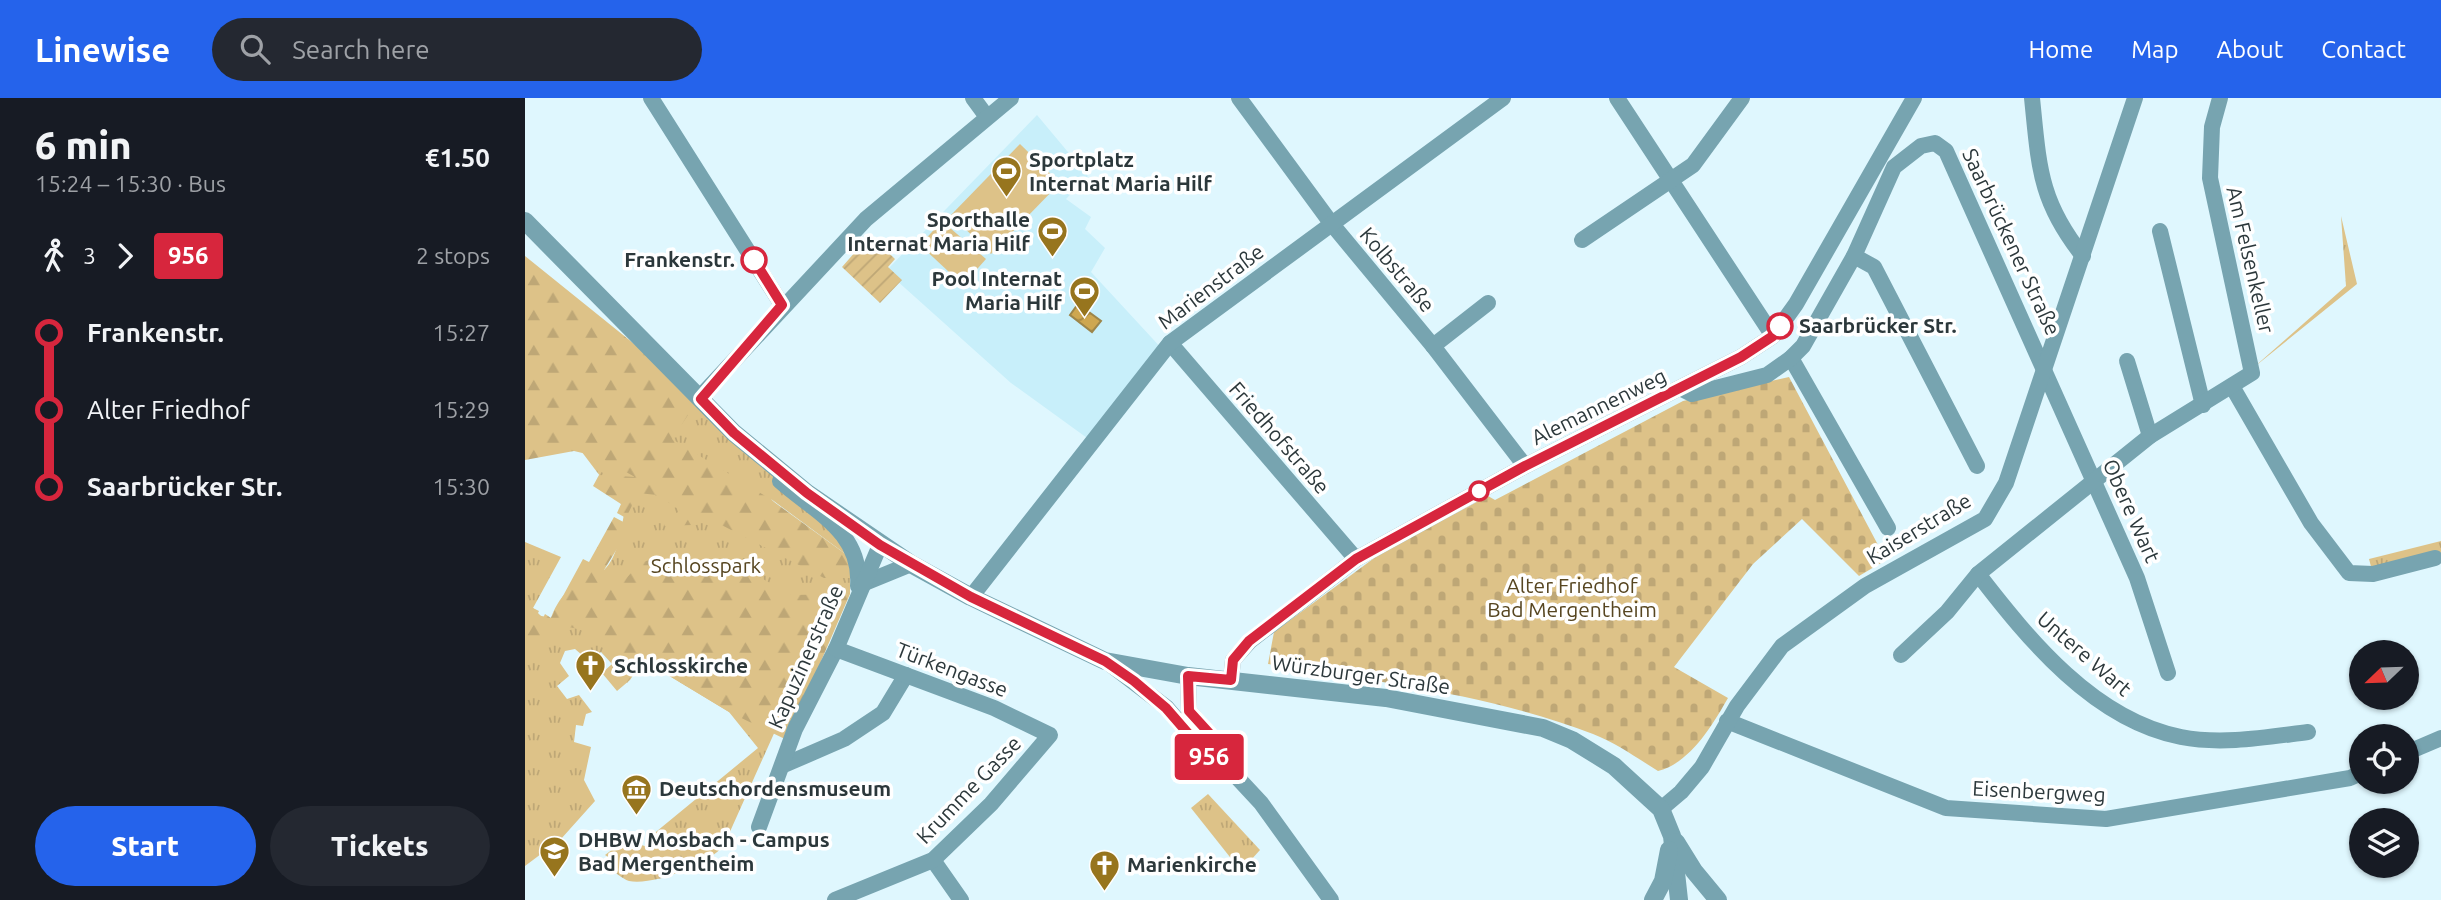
<!DOCTYPE html>
<html lang="en">
<head>
<meta charset="utf-8">
<style>
	:root { --surface:#171b24; --page:#242831; --text:#f1f3f6; --muted:#9ea1a6; --accent:#2563eb }
	body { margin:0; font-family:Ubuntu,sans-serif; background:var(--page); color:var(--text); height:100vh; display:flex; flex-direction:column; font-size:26px; white-space:nowrap }
	* { box-sizing:border-box; margin:0 }
	p { font-size:23px; color:var(--muted) }
	.icon { flex:none; width:38px; height:38px; fill:none; stroke:currentColor; stroke-width:2; stroke-linecap:round; stroke-linejoin:round }
	.map { position:relative; flex:1; overflow:hidden }
	.details { display:flex; flex-direction:column; background:var(--surface); width:525px }
	.details>* { flex:none }
	.badge { padding:0 14px; border-radius:5px; font-size:24px; line-height:46px }
	.needle { width:46px; rotate:247deg }
	.buttons { position:absolute; left:1824px; top:542px; display:grid; gap:14px }
	.buttons a { display:grid; place-items:center; width:70px; height:70px; border-radius:50%; background:var(--surface); box-shadow:0 2px 5px #0004; font-size:35px }
	.map>.badge { position:absolute; translate:-50% -50%; box-shadow:0 0 0 4px #fff }
	.legs { display:flex; align-items:center; gap:10px; height:77px; padding:0 35px; font-size:23px }
	.legs p { margin-inline-start:auto }
	.headline { display:flex; align-items:center; justify-content:space-between; height:119px; padding:0 35px }
	h1 { font-size:38px; font-weight:800; line-height:52px }
	.button { display:flex; gap:14px; margin-top:auto; padding:14px 35px }
	.button a { flex:1; height:80px; border-radius:42px; background:var(--accent); color:#fff; font-size:28px; font-weight:800; line-height:80px; text-align:center }
	.button a+a { background:var(--page); color:var(--text) }
	ul { padding:0 35px; list-style:none }
	li { display:flex; align-items:center; gap:24px; height:77px; font-size:26px }
	li i { display:grid; place-items:center; width:10px; height:100%; margin:0 9px; background:currentColor }
	li i::after { content:''; width:18px; height:18px; margin:-9px; border:5px solid; border-radius:50%; background:var(--surface) }
	li p { margin-inline-start:auto }
	li:first-child i { background:linear-gradient(#0000 50%,currentColor 0) }
	li:last-child i { background:linear-gradient(currentColor 50%,#0000 0) }
	header { display:flex; align-items:center; gap:42px; box-sizing:border-box; height:98px; padding:0 35px; background:var(--accent); color:#fff }
	header strong { font-size:33px }
	nav { display:flex; gap:38px; margin-inline-start:auto; font-size:24px }
	.search { width:490px; height:63px; background:var(--page); display:flex; align-items:center; gap:18px; box-sizing:border-box; padding:0 24px; border-radius:38px; color:var(--muted); font-size:26px }
	main { display:flex; flex:1; min-height:0 }
	.map>svg:first-child { display:block }
	.built { fill:#c8effa }
	.grass { fill:url(#grass-tufts) }
	.forest { fill:url(#forest-firs) }
	.cemetery { fill:url(#cemetery-stones) }
	.garden { fill:url(#garden-furrows) }
	.pitch { fill:#ddc288 }
	.water { fill:url(#water-waves); stroke:#9d864a; stroke-width:2 }
	.lines { fill:none; stroke-linecap:round; stroke-linejoin:round }
	.minor { stroke:#77a4b0; stroke-width:16 }
	.tertiary { stroke:#77a4b0; stroke-width:18 }
	.line-1-casing { stroke:#fff; stroke-width:16 }
	.line-1 { stroke:#d7263d; stroke-width:10 }
	.stop-1-dot { fill:#fff; stroke:#d7263d; stroke-width:3.5 }
	.labels { text-anchor:middle; stroke-width:7; stroke-linejoin:round; paint-order:stroke }
	.poi-label { font-size:21px; font-weight:bold; fill:#2c383b; stroke:#fff; text-anchor:start }
	.street-label { font-size:21px; fill:#2c383b; stroke:#fff }
	.stop-label { font-size:21px; font-weight:bold; fill:#2c383b; stroke:#fff; text-anchor:end }
	.park-label { font-size:21px; fill:#574621; stroke:#fff }
</style>
</head>
<body>
<header>
<strong>Linewise</strong>
<div class="search"><svg class="icon" aria-label="search" viewBox="0 0 24 24"><circle cx="10" cy="10" r="6"/><path d="M15 15l6 6"/></svg>Search here</div>
<nav><a>Home</a><a>Map</a><a>About</a><a>Contact</a></nav>
</header>
<main>
<section class="details">
<div class="headline"><div><h1>6 min</h1><p>15:24 – 15:30 · Bus</p></div><b>€1.50</b></div>
<div class="legs"><svg class="icon" aria-label="walk" viewBox="0 0 24 24"><circle cx="13" cy="4" r="2"/><path d="M13 8l-2 6 4 7M11 14l-3 7M7 12l3-4h3l4 4"/></svg>3<svg class="icon" aria-label="forward" viewBox="0 0 24 24"><path d="M9 5l7 7-7 7"/></svg><b class="badge" style="background:#d7263d;color:#fff">956</b><p>2 stops</p></div>
<ul>
<li><i style="color:#d7263d"></i><b>Frankenstr.</b><p>15:27</p></li>
<li><i style="color:#d7263d"></i><span>Alter Friedhof</span><p>15:29</p></li>
<li><i style="color:#d7263d"></i><b>Saarbrücker Str.</b><p>15:30</p></li>
</ul>
<div class="button"><a>Start</a><a>Tickets</a></div>
</section>
<div class="map">
<svg width="1916" height="802" viewBox="0 0 1916 802">
	<defs>
		<pattern id="grass-tufts" width="24" height="20" patternUnits="userSpaceOnUse" patternTransform="scale(1.75)"><rect width="24" height="20" fill="#ddc288"/><path d="M3 7l-1-3M5 7V3M7 7l1-3M15 17l-1-3M17 17v-4M19 17l1-3" fill="none" stroke="#bea776"/></pattern>
		<pattern id="forest-firs" width="22" height="20" patternUnits="userSpaceOnUse" patternTransform="scale(1.75)"><rect width="22" height="20" fill="#ddc288"/><path d="M5 1l3.5 6h-7zM16 11l3.5 6h-7z" fill="#bea776"/></pattern>
		<pattern id="cemetery-stones" width="16" height="16" patternUnits="userSpaceOnUse" patternTransform="scale(1.75)"><rect width="16" height="16" fill="#ddc288"/><path d="M2 7V4a2 2 0 0 1 4 0v3zM10 15v-3a2 2 0 0 1 4 0v3z" fill="#bea776"/></pattern>
		<pattern id="garden-furrows" width="10" height="10" patternUnits="userSpaceOnUse" patternTransform="scale(1.75)"><rect width="10" height="10" fill="#ddc288"/><path d="M-1 1l2-2M0 10L10 0M9 11l2-2" fill="none" stroke="#bea776"/></pattern>
		<pattern id="water-waves" width="16" height="10" patternUnits="userSpaceOnUse" patternTransform="scale(1.75)"><rect width="16" height="10" fill="#cea750"/><path d="M0 5q4-4 8 0t8 0" fill="none" stroke="#a78944"/></pattern>
	</defs>
	<rect width="100%" height="100%" fill="#dff7fe"/>
	<polygon class="built" points="512,17 563,78 541,101 566,119 560,131 580,150 566,174 639,253 569,345 486,285 361,173"/>
	<g class="grass">
		<polygon points="1816,118 1832,186 1728,270 1821,188"/>
		<path d="M 175,299 L 297,415 L 326,460 L 246,401 L 318,480 L 325,480 L 325,496 L 311,497 L 199,747 C 185,766 128,788 104,783 C 97,781 88,772 81,767 L 86,761 L 80,757 L 112,733 L 112,746 L 124,749 L 127,744 L 126,738 L 233,650 L 204,614 L 118,562 L 105,582 L 92,593 L 77,575 L 87,566 L 76,554 L 64,563 L 50,551 L 40,553 L 35,565 L 44,578 L 32,588 L 42,601 L 54,597 L 67,614 L 61,616 L 58,628 L 51,627 L 49,644 L 66,649 L 59,682 L 70,703 L 36,741 L 0,768 L 0,444 L 36,459 L 8,510 L 14,513 L 12,517 L 26,520 C 42,480 54,495 79,472 C 94,458 96,430 100,411 L 47,341 Z"/>
		<polygon points="1916,443 1916,459 1848,476 1844,461"/>
		<polygon points="683,696 735,752 716,773 666,710"/>
	</g>
	<g class="forest">
		<polygon points="0,158 175,299 147,341 245,401 326,460 325,480 299,480 185,421 167,427 139,428 155,412 132,397 113,395 101,420 92,415 96,406 68,388 74,377 110,379 74,359 49,353 0,362"/>
		<path d="M 89,419 L 106,428 L 79,472 L 88,495 L 115,465 L 136,458 L 155,467 L 172,454 L 192,456 L 267,497 L 325,496 L 262,642 L 204,614 L 118,562 L 102,585 C 85,557 63,517 24,533 C 16,536 8,544 2,549 L 0,517 L 8,510 L 18,520 L 20,516 L 26,520 L 58,461 L 64,464 Z"/>
	</g>
	<path class="cemetery" d="M 1264,279 L 1361,462 L 1334,478 L 1277,421 L 1228,466 L 1149,569 L 1203,600 C 1187,628 1165,665 1133,673 C 1112,660 1091,645 1068,636 C 965,596 852,584 743,566 L 749,534 L 856,455 L 963,398 L 970,402 L 1158,303 Z"/>
	<polygon class="garden" points="345,137 370,161 363,169 377,182 355,205 317,169"/>
	<g class="pitch">
		<polygon points="495,46 535,85 466,156 426,117"/>
		<polygon points="417,123 461,161 438,187 395,147"/>
	</g>
	<polygon class="water" points="553,206 576,223 567,234 545,217"/>
	<g class="lines">
		<g class="minor">
			<polyline points="126,0 257,207"/>
			<polyline points="448,0 462,19"/>
			<polyline points="714,0 806,125 908,248 1000,368"/>
			<polyline points="1092,0 1248,238"/>
			<path d="M 1507,0 C 1514,68 1514,103 1558,158"/>
			<polyline points="1635,133 1678,307"/>
			<polyline points="1057,142 1168,67 1217,0"/>
			<polyline points="1329,158 1349,169 1452,368"/>
			<polyline points="645,245 831,461"/>
			<polyline points="908,248 963,205"/>
			<polyline points="1266,260 1363,430"/>
			<polyline points="1602,263 1625,338"/>
			<polyline points="1708,290 1786,425 1824,475 1848,476 1910,460"/>
			<polyline points="1157,291 1167,296 1242,277 1266,260 1278,248 1329,158 1369,69 1396,48 1410,45 1421,53 1612,480 1643,575"/>
			<polyline points="175,299 341,121 486,0"/>
			<path d="M 255,383 C 290,414 337,434 333,488"/>
			<path d="M 1453,476 C 1504,542 1569,622 1656,639 C 1697,647 1742,639 1783,634"/>
			<polyline points="337,486 386,466"/>
			<polyline points="446,499 645,245 978,0"/>
			<polyline points="1376,557 1422,514 1453,476 1625,338 1727,275 1685,80 1687,29 1695,0"/>
			<polyline points="582,564 641,609 687,663"/>
			<polyline points="663,578 664,613 685,637 687,663 696,662 736,705 806,802"/>
			<polyline points="706,582 708,562 725,543 831,461 1000,368 1216,259 1248,238 1271,206 1389,0"/>
			<polyline points="1202,623 1421,710 1581,721 1825,680 1836,675"/>
			<polyline points="1881,655 1916,640"/>
			<polyline points="259,667 319,641 358,615 381,577"/>
			<polyline points="1136,711 1156,694 1177,669 1212,608 1257,548 1340,488 1460,421 1481,385 1610,0"/>
			<polyline points="234,729 270,631 311,551 355,447"/>
			<polyline points="408,762 436,802"/>
			<polyline points="310,802 408,762 466,706 525,637 469,610 311,551"/>
		</g>
		<g class="tertiary">
			<polyline points="0,123 209,335 282,395 386,466 446,499 580,563 663,578 861,600 1018,630 1047,642 1089,668 1136,711 1147,738 1154,802"/>
			<polyline points="1151,744 1169,773 1193,802"/>
			<polyline points="1128,802 1138,783 1144,752"/>
		</g>
	</g>
	<g class="lines">
		<defs>
			<polyline id="line-1" points="229,162 257,207 176,301 209,335 282,395 355,447 446,499 580,563 609,583 641,610 687,663 685,636 664,613 663,578 706,582 708,562 724,543 831,461 1000,368 1216,259 1248,238 1255,228"/>
		</defs>
		<use href="#line-1" class="line-1-casing"/>
		<use href="#line-1" class="line-1"/>
	</g>
	<defs>
		<symbol id="stadium-pin" viewBox="-11 -11 22 30"><path d="M0 17L-7.5 6A9.5 9.5 0 1 1 7.5 6Z" fill="#97751e" stroke="#fff"/><path d="M0-5a6.5 5 0 1 0 0 10a6.5 5 0 1 0 0-10ZM-3.5-1.8h7v3.6h-7Z" fill="#fff"/></symbol>
		<symbol id="church-pin" viewBox="-11 -11 22 30"><path d="M0 17L-7.5 6A9.5 9.5 0 1 1 7.5 6Z" fill="#97751e" stroke="#fff"/><path d="M-1.2-6h2.4v3.5h3.3v2.4h-3.3V6h-2.4V-.1h-3.3v-2.4h3.3Z" fill="#fff"/></symbol>
		<symbol id="museum-pin" viewBox="-11 -11 22 30"><path d="M0 17L-7.5 6A9.5 9.5 0 1 1 7.5 6Z" fill="#97751e" stroke="#fff"/><path d="M0-6L6-3V-2H-6V-3ZM-5-1h2V3h-2ZM-1-1h2V3h-2ZM3-1h2V3H3ZM-6 4H6V6H-6Z" fill="#fff"/></symbol>
		<symbol id="university-pin" viewBox="-11 -11 22 30"><path d="M0 17L-7.5 6A9.5 9.5 0 1 1 7.5 6Z" fill="#97751e" stroke="#fff"/><path d="M0-5L7-2L0 1L-7-2ZM-4 1L0 2.5L4 1V4Q0 6-4 4Z" fill="#fff"/></symbol>
	</defs>
	<g fill-rule="evenodd">
		<use href="#stadium-pin" x="464" y="56" width="35" height="47"/>
		<use href="#stadium-pin" x="510" y="116" width="35" height="47"/>
		<use href="#stadium-pin" x="542" y="176" width="35" height="47"/>
		<use href="#church-pin" x="48" y="550" width="35" height="47"/>
		<use href="#museum-pin" x="94" y="674" width="35" height="47"/>
		<use href="#university-pin" x="12" y="736" width="35" height="47"/>
		<use href="#church-pin" x="562" y="750" width="35" height="47"/>
	</g>
	<g class="stop-1-dot">
		<circle cx="229" cy="162" r="12"/>
		<circle cx="1255" cy="228" r="12"/>
		<circle cx="954" cy="393" r="9"/>
	</g>
	<g class="labels">
		<g class="poi-label">
			<text x="504" y="69">Sportplatz<tspan x="504" dy="24">Internat Maria Hilf</tspan></text>
			<text x="505" y="129" text-anchor="end">Sporthalle<tspan x="505" dy="24">Internat Maria Hilf</tspan></text>
			<text x="537" y="188" text-anchor="end">Pool Internat<tspan x="537" dy="24">Maria Hilf</tspan></text>
			<text x="89" y="575">Schlosskirche</text>
			<text x="134" y="698">Deutschordensmuseum</text>
			<text x="53" y="749">DHBW Mosbach - Campus<tspan x="53" dy="24">Bad Mergentheim</tspan></text>
			<text x="602" y="774">Marienkirche</text>
		</g>
		<g class="street-label">
			<text transform="translate(1486 144) rotate(65)" y="7">Saarbrückener Straße</text>
			<text transform="translate(1725 162) rotate(77)" y="7">Am Felsenkeller</text>
			<text transform="translate(872 172) rotate(50)" y="7">Kolbstraße</text>
			<text transform="translate(686 189) rotate(-37)" y="7">Marienstraße</text>
			<text transform="translate(1074 309) rotate(-26)" y="7">Alemannenweg</text>
			<text transform="translate(754 340) rotate(49)" y="7">Friedhofstraße</text>
			<text transform="translate(1606 413) rotate(66)" y="7">Obere Wart</text>
			<text transform="translate(1394 431) rotate(-31)" y="7">Kaiserstraße</text>
			<text transform="translate(1559 556) rotate(41)" y="7">Untere Wart</text>
			<text transform="translate(281 559) rotate(-66)" y="7">Kapuzinerstraße</text>
			<text transform="translate(427 572) rotate(21)" y="7">Türkengasse</text>
			<text transform="translate(836 577) rotate(8)" y="7">Würzburger Straße</text>
			<text transform="translate(444 692) rotate(-46)" y="7">Krumme Gasse</text>
			<text transform="translate(1514 694) rotate(3)" y="7">Eisenbergweg</text>
		</g>
		<g class="stop-label">
			<text x="210" y="169">Frankenstr.</text>
			<text x="1274" y="235" text-anchor="start">Saarbrücker Str.</text>
		</g>
		<g class="park-label">
			<text x="181" y="475">Schlosspark</text>
			<text x="1047" y="495">Alter Friedhof<tspan x="1047" dy="24">Bad Mergentheim</tspan></text>
		</g>
	</g>
</svg>
<div class="buttons">
<a><svg class="needle" viewBox="-14 -14 28 28"><path d="M0-13l5 13h-10z" fill="#e53935"/><path d="M0 13l5-13h-10z" fill="#9ea1a6"/></svg></a>
<a><svg class="icon" aria-label="locate" viewBox="0 0 24 24"><circle cx="12" cy="12" r="6"/><path d="M12 2v4M12 18v4M2 12h4M18 12h4"/></svg></a>
<a><svg class="icon" aria-label="layers" viewBox="0 0 24 24"><path d="M12 4l9 5-9 5-9-5zM3 14l9 5 9-5"/></svg></a>
</div>
<b class="badge" style="left:684px;top:659px;background:#d7263d;color:#fff">956</b>
</div>
</main>
</body>
</html>
